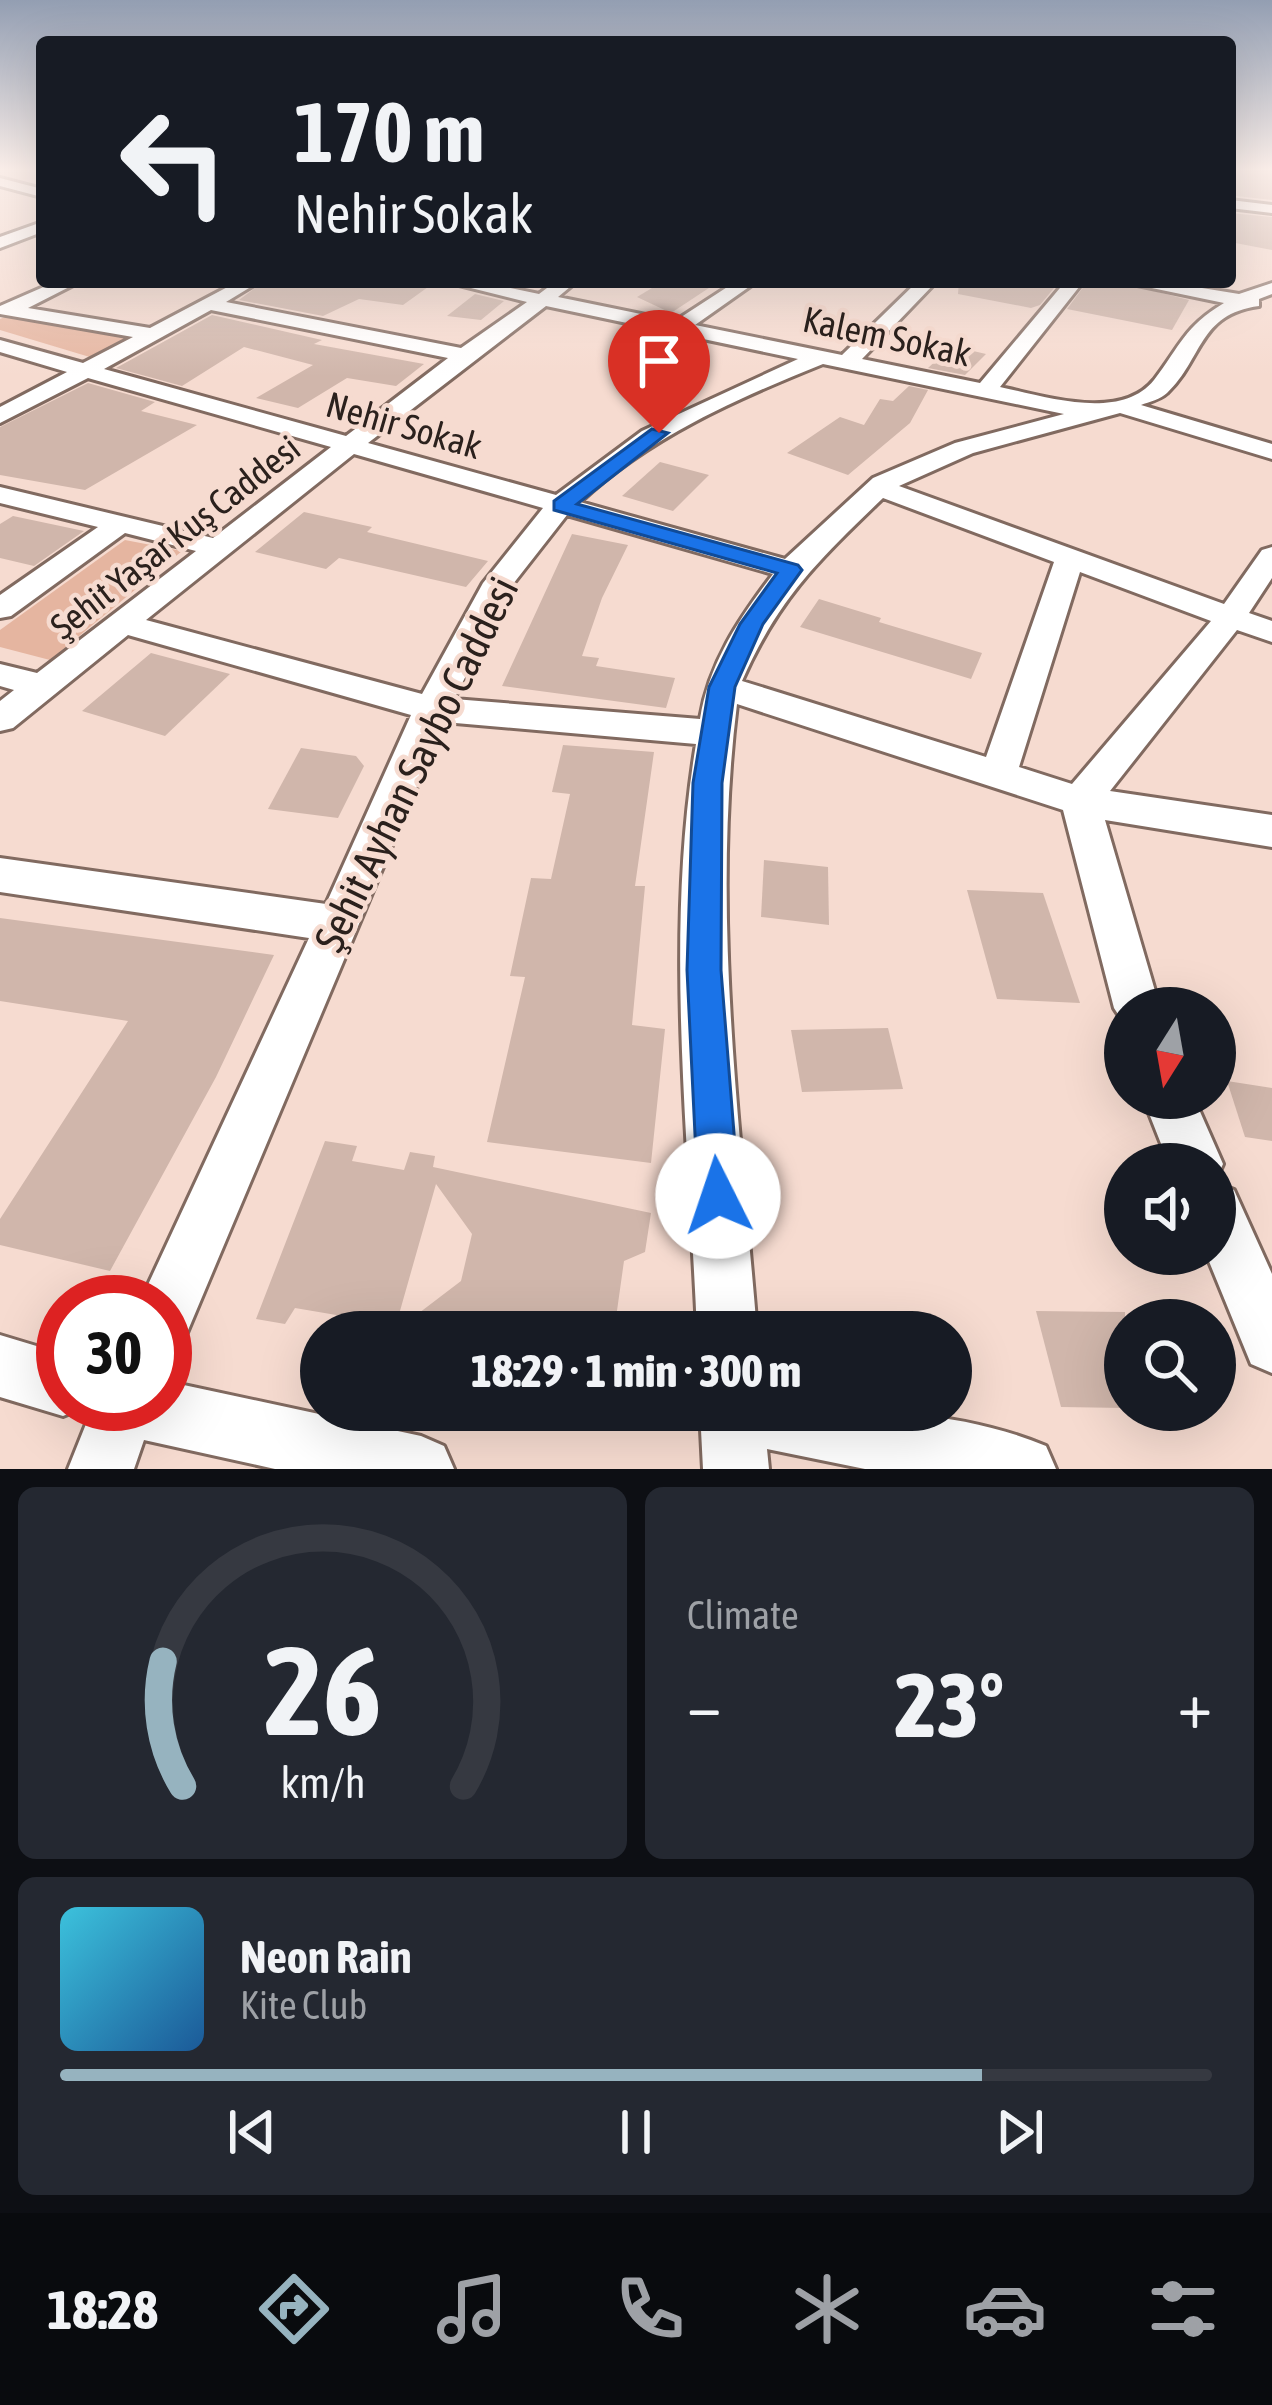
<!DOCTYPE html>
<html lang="en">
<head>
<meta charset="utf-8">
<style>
  :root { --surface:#171b24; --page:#242831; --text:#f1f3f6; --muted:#9ea1a6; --line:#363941; --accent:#96b3bf }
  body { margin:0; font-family:"Asap Condensed",sans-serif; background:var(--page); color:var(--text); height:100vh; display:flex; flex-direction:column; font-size:45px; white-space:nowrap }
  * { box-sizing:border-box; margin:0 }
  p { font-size:39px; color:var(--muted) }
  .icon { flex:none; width:66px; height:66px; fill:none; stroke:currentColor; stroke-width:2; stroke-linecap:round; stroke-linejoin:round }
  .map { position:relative; height:1469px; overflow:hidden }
  .drawer { display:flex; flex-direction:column; gap:18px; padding:18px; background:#0d0f14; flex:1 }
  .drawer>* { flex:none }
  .hud { position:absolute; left:36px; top:36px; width:1200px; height:252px; border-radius:12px; box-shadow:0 12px 48px #0002; background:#171b24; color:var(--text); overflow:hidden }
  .needle { width:78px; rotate:191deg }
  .buttons { position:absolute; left:1104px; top:987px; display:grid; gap:24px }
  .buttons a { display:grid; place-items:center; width:132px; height:132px; border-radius:50%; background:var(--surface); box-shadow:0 12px 48px #0002; font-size:60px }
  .speed { position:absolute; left:36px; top:1275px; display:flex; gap:24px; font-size:60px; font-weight:700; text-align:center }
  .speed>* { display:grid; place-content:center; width:156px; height:156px; border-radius:50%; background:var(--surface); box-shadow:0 12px 48px #0002; line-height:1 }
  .speed .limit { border:18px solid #d22; background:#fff; color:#111 }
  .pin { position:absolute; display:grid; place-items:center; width:102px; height:102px; color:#fff; margin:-123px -51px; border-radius:50% 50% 50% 0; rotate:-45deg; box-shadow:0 0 12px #0007 }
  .pin .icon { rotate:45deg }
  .me { position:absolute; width:132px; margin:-66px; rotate:356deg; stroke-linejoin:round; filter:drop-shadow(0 0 9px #0008) }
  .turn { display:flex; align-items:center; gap:42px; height:252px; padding:0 60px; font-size:54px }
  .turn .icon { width:156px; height:156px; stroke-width:2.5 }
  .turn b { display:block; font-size:84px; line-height:102px }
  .big { font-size:90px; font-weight:800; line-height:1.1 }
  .drawer .widget { flex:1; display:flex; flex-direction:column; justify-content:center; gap:18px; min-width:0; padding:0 42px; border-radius:18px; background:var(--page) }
  .drawer .dial { align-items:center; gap:0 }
  .dial svg { height:312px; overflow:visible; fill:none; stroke:var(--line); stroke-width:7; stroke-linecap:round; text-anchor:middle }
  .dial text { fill:var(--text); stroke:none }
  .song { display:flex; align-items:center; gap:36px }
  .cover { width:144px; height:144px; border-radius:18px; background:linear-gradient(135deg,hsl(190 70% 55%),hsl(210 70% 35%)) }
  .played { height:12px; border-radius:6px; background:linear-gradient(90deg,var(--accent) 80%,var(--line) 80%) }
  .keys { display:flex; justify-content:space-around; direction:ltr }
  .heat { display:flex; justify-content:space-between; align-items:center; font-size:66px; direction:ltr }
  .drawer .tiles { flex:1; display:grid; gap:18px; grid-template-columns:1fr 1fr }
  .widget:last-child { grid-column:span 2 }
  .trip { position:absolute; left:300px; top:1311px; width:672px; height:120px; border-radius:60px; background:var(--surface); box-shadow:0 12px 48px #0002; font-weight:800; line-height:120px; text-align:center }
  .dock { display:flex; height:192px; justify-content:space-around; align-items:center; background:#090b0e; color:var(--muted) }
  .dock .icon { width:84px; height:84px }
  .dock .on { color:var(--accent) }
  .dock b { font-size:54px; color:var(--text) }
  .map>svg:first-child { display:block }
  .green { fill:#e5b5a0 }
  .building { fill:#d0b6ab }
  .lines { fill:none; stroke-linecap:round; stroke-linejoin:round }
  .minor-casing { stroke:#816a60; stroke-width:6 }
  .minor { fill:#fff; fill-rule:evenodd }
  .route { fill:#1a73e8; stroke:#114b97; stroke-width:3 }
  .labels { text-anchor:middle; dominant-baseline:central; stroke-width:9; stroke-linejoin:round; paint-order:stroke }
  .far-street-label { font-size:36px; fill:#2b211d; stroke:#f6dbd0 }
  .street-label { font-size:42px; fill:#2b211d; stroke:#f6dbd0 }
</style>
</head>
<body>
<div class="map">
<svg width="1272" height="1469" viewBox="0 0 1272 1469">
  <rect width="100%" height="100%" fill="#f6dbd0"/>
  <g class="green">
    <path d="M14,313L137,333L93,358L0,330V319Z"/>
    <path d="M125,540L182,551L50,660L0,647V630Z"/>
  </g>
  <g class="building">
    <path d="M1236,170H1272V200L1236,196Z"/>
    <path d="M1230,213L1272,217V250L1230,242Z"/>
    <path d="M263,282H435L403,305L359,299L323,316L239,300Z"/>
    <path d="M662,282H718L671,313L637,297Z"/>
    <path d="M959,282H1059L1040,305L1031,308L958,294Z"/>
    <path d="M1087,282H1119L1189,300L1172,330L1067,309Z"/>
    <path d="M475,294L504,301L481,320L447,316Z"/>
    <path d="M212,315L322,340L314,344L424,364L396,386L347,378L298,408L256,398L313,365L244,347L182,386L116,368Z"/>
    <path d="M952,346L986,354L965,375L928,368Z"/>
    <path d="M88,383L155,402L141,411L197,425L85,490L0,475V427Z"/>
    <path d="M909,386L928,390L910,423L848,475L787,453L840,417L864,425L880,399L893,401Z"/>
    <path d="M660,462L709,475L673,511L622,496Z"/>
    <path d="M304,512L372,527L367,532L488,561L466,587L339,558L326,569L255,552Z"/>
    <path d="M13,516L84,531L34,566L0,558V524Z"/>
    <path d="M572,534L628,545L602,598L582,656L599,658L596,666L675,678L666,708L502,686Z"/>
    <path d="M819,599L881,618L879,622L982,653L971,679L800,627Z"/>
    <path d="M151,653L230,674L165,736L82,711Z"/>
    <path d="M563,745L654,752L635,886H645L632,1025L665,1029L651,1163L487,1142L525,977L510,976L531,878L551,879L570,794L552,792Z"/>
    <path d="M301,748L356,756L364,766L338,818L268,809Z"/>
    <path d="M764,860L828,867L829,925L761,917Z"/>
    <path d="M967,890L1043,893L1080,1003L997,999Z"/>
    <path d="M0,918L274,955L216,1077L110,1271L0,1245V1219L128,1021L0,1001Z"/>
    <path d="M888,1028L903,1089L802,1092L791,1030Z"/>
    <path d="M1227,1081L1272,1088V1141L1245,1137Z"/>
    <path d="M325,1141L357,1146L352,1161L404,1170L410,1152L435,1156L433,1167L651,1213L645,1252L624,1261L614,1332H394L461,1281L472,1234L436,1184L394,1332H349L354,1318L295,1308L285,1324L256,1319Z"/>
    <path d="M1036,1311L1125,1312V1408L1061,1407Z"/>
  </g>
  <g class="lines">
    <g class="minor-casing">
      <g id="minor">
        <path d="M0,178L42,189V197L0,186Z"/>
        <path d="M1230,200L1272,205V213L1230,208Z"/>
        <path d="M42,222V232L0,248V237Z"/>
        <path d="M55,282H79L28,308L150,328L237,282H259L226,302L461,348L527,302L447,282H482L539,294L555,282H576L558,297L675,321L735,282H756L695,325L842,355L917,282H936L862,359L980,383L1065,282H1083L1000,387C1044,396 1120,422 1154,380C1181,345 1184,327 1224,303L1123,282H1165L1239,294L1272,283V294L1259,299V306C1198,314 1203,359 1167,393C1161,399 1149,402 1141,405L1272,444V459L1120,413L973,453L899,486L1224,604L1262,550L1272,547V578L1249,613L1272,621V642L1237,630L1110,791L1272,815V847L1105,820L1160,1008H1125V1025L1114,1008L1063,810L737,704C711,913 740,1123 757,1332H697C689,1139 664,936 696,744L444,722L186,1335L165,1344V1302H140L309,938L0,892V858L326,904L411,715L128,635L13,728L0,731V701L14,690L0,686V664L37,673L196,551L125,533L11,616L0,618V595L98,527L0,503V487L213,538L331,447L88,378L0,423V407L67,372L0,352V340L83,363L133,337L0,314V306ZM546,306L798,359L642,431L556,495L368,443ZM211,310L448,358L346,436L104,369ZM823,364L1064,414L955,443L873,478L785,559L580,502C649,437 736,399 823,364ZM354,454L543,508L483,583L422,694L146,620ZM883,498L1054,562L986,757L742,681C779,597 818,561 883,498ZM567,515L773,574C739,619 709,663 700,719L454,699L513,584ZM1080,572L1211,621L1072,784L1019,767Z"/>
        <path d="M1143,1098H1194L1223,1164L1215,1182L1234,1190L1272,1274V1373L1251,1364L1206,1254H1215V1164H1169Z"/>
        <path d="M0,1335L63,1354V1404L85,1407L63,1416L0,1397Z"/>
        <path d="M165,1381L421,1436L444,1446L454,1469H275L144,1440L134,1469H68L94,1404H165Z"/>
        <path d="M700,1410C815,1410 938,1401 1046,1446L1056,1469H865L767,1449L769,1469H703Z"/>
      </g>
    </g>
    <use href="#minor" class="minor"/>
  </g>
  <linearGradient id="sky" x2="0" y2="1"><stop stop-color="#939eb2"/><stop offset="0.45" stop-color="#fbefea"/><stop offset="1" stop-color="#fbefea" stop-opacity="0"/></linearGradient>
  <rect width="1272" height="376" fill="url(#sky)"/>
  <path class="route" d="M652,429L668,433L577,504L798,565L802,570L763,624L735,687L722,783L721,970L739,1196L733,1211L718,1217L704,1211L698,1196L687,970L693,783L709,687L740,624L777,573L554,510V501Z"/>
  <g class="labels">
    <g class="far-street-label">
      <text transform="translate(887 336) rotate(12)">Kalem Sokak</text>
      <text transform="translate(404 425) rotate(16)">Nehir Sokak</text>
      <text transform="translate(175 537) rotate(-38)">Şehit Yaşar Kuş Caddesi</text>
    </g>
    <g class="street-label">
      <text transform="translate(416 764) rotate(-64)">Şehit Ayhan Saybo Caddesi</text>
    </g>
  </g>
</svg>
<div class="buttons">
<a><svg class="needle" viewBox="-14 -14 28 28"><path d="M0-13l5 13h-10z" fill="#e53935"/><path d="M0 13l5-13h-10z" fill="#9ea1a6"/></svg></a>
<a><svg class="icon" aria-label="sound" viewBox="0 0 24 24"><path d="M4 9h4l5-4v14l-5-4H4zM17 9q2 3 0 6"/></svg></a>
<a><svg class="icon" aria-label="search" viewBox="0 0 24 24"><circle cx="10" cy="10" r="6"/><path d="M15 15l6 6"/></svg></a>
</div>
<div class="speed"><div class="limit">30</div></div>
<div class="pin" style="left:659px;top:433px;background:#d93025"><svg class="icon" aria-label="arrive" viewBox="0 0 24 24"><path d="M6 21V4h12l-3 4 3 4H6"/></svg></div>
<svg class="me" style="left:718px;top:1196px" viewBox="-20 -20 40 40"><circle r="19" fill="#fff"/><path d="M0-13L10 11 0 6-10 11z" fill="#1a73e8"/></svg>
<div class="trip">18:29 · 1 min · 300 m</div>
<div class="hud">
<div class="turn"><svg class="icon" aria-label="left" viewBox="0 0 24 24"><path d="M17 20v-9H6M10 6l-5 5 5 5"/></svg><div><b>170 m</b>Nehir Sokak</div></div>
</div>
</div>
<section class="drawer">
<div class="tiles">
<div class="widget dial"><svg viewBox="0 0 100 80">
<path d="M14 69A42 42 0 1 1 86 69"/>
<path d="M14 69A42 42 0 0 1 9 37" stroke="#96b3bf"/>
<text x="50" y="56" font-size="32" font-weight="700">26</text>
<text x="50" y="72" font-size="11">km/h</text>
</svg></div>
<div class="widget"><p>Climate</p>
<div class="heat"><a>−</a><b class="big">23°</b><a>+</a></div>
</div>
<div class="widget">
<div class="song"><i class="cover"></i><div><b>Neon Rain</b><p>Kite Club</p></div></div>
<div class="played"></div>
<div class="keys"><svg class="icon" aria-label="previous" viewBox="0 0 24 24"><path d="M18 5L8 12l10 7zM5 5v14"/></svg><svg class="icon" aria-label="pause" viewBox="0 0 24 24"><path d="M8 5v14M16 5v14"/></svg><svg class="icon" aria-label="next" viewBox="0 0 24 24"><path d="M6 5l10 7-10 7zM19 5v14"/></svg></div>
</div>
</div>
</section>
<nav class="dock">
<b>18:28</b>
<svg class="icon on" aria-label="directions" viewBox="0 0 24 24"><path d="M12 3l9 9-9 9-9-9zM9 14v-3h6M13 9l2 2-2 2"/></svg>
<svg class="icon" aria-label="music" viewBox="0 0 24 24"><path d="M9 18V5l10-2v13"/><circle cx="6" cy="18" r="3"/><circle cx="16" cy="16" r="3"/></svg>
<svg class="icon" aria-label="phone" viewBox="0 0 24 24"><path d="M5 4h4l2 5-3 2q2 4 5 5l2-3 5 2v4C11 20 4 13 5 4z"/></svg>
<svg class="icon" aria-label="climate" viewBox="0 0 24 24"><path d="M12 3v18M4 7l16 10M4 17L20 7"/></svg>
<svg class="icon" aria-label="car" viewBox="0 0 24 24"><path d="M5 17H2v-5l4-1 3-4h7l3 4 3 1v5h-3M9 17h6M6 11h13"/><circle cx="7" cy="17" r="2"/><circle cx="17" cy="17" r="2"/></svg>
<svg class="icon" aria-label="filters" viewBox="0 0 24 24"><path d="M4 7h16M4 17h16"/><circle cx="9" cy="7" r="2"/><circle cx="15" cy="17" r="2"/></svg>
</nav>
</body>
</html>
